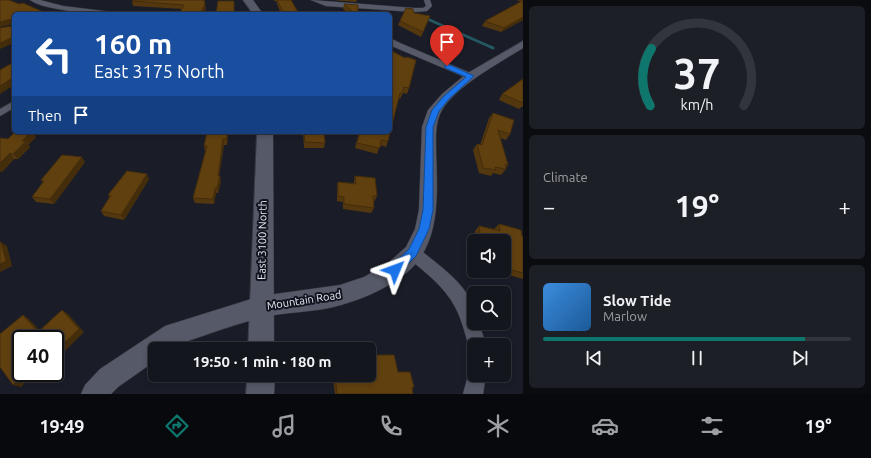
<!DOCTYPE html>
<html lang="en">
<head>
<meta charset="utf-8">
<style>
  :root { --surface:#14161e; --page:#1d1f27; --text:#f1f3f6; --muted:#9d9fa4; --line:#33353c; --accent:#0f766e }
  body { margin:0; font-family:Ubuntu,sans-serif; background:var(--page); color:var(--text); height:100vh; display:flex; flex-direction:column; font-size:15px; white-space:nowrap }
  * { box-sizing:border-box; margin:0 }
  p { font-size:13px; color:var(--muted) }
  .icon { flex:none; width:22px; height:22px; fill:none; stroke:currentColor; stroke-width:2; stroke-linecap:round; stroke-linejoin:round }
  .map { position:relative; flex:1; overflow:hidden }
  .details { display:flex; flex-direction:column; gap:6px; padding:6px; background:#0b0c10; width:348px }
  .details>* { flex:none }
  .banner { position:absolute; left:12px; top:12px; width:380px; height:122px; border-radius:6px; box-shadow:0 2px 6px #0003,0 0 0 1px var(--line); background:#1a4fa0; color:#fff; overflow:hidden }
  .controls { position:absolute; left:467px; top:234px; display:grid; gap:8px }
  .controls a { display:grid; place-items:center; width:44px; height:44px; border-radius:6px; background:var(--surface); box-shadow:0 2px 6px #0003,0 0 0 1px var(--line); font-size:20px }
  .speed { position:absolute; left:12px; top:330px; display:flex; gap:8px; font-size:20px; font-weight:700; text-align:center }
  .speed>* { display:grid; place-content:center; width:52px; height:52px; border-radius:50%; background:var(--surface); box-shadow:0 2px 6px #0003,0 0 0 1px var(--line); line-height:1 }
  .speed .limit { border:2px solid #111; border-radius:6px; background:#fff; color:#111 }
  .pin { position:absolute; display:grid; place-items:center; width:34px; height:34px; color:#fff; margin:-41px -17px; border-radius:50% 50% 50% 0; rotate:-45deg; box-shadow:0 0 4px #0007 }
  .pin .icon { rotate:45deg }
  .me { position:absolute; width:44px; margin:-22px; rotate:46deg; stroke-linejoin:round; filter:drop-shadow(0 0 3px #0008) }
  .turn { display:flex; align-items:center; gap:14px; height:84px; padding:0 16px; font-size:18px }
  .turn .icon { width:52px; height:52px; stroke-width:2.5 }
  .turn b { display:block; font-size:28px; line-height:34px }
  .then { display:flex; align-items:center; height:38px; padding:0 16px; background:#0003; gap:8px; font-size:15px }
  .big { font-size:30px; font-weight:700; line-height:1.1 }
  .details .card { flex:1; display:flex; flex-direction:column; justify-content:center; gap:6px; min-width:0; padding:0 14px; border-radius:6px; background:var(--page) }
  .details .dial { align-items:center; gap:0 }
  .dial svg { height:104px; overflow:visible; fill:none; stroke:var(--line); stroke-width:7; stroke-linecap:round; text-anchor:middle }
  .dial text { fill:var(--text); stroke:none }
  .song { display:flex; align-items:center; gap:12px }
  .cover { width:48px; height:48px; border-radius:6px; background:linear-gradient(135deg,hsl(210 70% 55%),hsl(210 70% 35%)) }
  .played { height:4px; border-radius:2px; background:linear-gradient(90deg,var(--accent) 85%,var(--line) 85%) }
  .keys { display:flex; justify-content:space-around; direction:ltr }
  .heat { display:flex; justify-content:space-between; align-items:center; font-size:22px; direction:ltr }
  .trip { position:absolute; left:148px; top:342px; width:228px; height:40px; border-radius:6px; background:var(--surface); box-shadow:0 2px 6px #0003,0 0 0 1px var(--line); font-weight:700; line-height:40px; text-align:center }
  .dock { display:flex; height:64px; justify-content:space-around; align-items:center; background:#08090c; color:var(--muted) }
  .dock .icon { width:28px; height:28px }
  .dock .selected { color:var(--accent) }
  .dock b { font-size:18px; color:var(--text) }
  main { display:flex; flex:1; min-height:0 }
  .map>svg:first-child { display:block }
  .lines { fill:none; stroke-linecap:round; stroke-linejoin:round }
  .stream-far1 { stroke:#245962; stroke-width:2.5 }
  .stream { stroke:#245962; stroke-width:3 }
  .minor-casing { stroke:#383943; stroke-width:1 }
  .tertiary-casing { stroke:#383943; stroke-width:1 }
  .secondary-casing { stroke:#383943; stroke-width:1 }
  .minor { fill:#565967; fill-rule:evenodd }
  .tertiary { fill:#565967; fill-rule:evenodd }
  .secondary { fill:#565967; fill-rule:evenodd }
  .wall { fill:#53370e }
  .shaded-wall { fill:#442d0b }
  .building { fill:#614010; stroke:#442d0b }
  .route { fill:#1a73e8; stroke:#114b97 }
  .labels { text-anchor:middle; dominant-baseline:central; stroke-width:4; stroke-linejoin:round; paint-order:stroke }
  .street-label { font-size:11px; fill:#eaecf5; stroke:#11141f }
</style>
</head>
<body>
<main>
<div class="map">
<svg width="523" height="394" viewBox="0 0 523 394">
  <rect width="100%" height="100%" fill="#1a1d28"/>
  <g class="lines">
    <path class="stream-far1" d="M423,17L493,48"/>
    <path class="stream" d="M491,47L493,48"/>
    <g class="minor-casing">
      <g id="minor">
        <path d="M30,0H40L63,6L112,12L115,14C96,14 45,11 30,0Z"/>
        <path d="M311,0L414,8H423L426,6L424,0H430L432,6L427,11L414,12L326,6Z"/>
        <path d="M390,38L400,43L473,74L474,76L470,79L467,78L394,47L390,44Z"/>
        <path d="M14,101V108L0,116V109Z"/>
        <path d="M413,246L418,248C438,265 468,284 474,310C475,314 474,319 474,323H479L486,345H474V353L471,351C465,337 463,321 455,307C445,287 425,272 408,258L406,253L408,248Z"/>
        <path d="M474,367V375H486L483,394H463L470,368Z"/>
      </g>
    </g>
    <g class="tertiary-casing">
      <path id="tertiary" d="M523,41V48C499,63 456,86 442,110C435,122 436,136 436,149C437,193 443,248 401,277C383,290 362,299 341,305C315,313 286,311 260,318C233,325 206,335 179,344L171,349H155V361L118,387L111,394H81L85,385L100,369L165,326L261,296L340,285L364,277L388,263L406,247L415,229L419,210L422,127L428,110L442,94L466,74Z"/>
    </g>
    <g class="secondary-casing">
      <g id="secondary">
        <path d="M243,0H253L263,14H253Z"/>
        <path d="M257,132H273L274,349H248Z"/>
        <path d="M247,375H275L274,394H246Z"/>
      </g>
    </g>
    <use href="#minor" class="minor"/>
    <use href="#tertiary" class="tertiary"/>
    <use href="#secondary" class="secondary"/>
  </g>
  <g class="wall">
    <path d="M204,0L206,9L203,14H179L182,9L133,6L132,1Z"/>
    <path d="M273,0H291L299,14H281L277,4V2Z"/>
    <path d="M333,0H357L356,2Z"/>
    <path d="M517,0H523V20L501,32L482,26L485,21L521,2Z"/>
    <path d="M344,4L358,14H349L343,9Z"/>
    <path d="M414,13L430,16L421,37L398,25L400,21Z"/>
    <path d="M390,50L409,88L407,94L403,93L400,99L398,98L388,141L386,147L380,145L377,154L355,148L359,132H390Z"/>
    <path d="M523,79V106L519,109L499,100L502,94Z"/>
    <path d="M493,113L510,134L506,140L500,138L508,165L506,168V169L501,175L493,173L491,176L479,173L473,150L477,144L480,145L489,118Z"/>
    <path d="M228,132L227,145H224L219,176L221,182L218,193H216L214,204L195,203L193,198L206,151H205L204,146Z"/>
    <path d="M303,132H324L325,143L324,148H304Z"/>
    <path d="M36,137L28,145L30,147L18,159H14L2,172L0,171V138L8,139Z"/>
    <path d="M85,162L54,204L36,202L32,197L43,183L41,180Z"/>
    <path d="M355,176L377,196L374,202H373L374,208L371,213L343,209V202L337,201V187L338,182L354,183V181Z"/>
    <path d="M149,179L124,220L104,216L101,211L110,197L108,195Z"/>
    <path d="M499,224L523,237V279L494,271H504V241H476L475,231L479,226L494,229Z"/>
    <path d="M398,372L414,387L412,388L413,394H335L332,375H369Z"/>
  </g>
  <g class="shaded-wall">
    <path d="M205,4L206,9L203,14H200Z"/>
    <path d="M523,17V20L501,32L504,28Z"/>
    <path d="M12,19L14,24L0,27V22Z"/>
    <path d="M14,37V43L0,49V43Z"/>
    <path d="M14,77V85L0,94V86Z"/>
    <path d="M31,132H33L36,137L28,145L30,147L18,159L13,154L22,141Z"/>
    <path d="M227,132H228L227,145Z"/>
    <path d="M223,139L224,145L218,182V176Z"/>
    <path d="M10,153L14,159L2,172L0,170V163Z"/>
    <path d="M82,157L85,162L54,204L50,199Z"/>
    <path d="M147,174L149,179L124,220L121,215Z"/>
    <path d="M220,176L221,182L218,193L217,188Z"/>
    <path d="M215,188L216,193L214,204L213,199Z"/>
    <path d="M1,242L7,246L12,266L0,272Z"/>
    <path d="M62,310L68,314L84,332L59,357L55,355V352Z"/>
    <path d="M23,315L29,319L44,335L38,332Z"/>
    <path d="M26,373H35L21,387L13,385Z"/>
  </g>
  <g class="building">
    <path d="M0,0H9L19,4L23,3L48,14H14V37L0,43V28L12,26V19L0,22Z"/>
    <path d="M133,0H204L205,4L200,14H179L184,5L132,1Z"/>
    <path d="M277,0H291L299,14H284Z"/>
    <path d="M218,1H234V14H216Z"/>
    <path d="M522,1H523V17L504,28L485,21Z"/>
    <path d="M344,4L358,5V14H355Z"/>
    <path d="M406,8L413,9L414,13L430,16L423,32L400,21Z"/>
    <path d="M331,11L337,14H333Z"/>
    <path d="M67,12L72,14H64Z"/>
    <path d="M390,50L405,58L407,57L416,60L409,88L404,87L402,93H400L388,141L381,140L380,148L357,143L360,132H390V70L392,65L390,64Z"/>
    <path d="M14,56V60L11,58Z"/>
    <path d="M14,62V77L0,86V70Z"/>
    <path d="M523,79V103L502,94Z"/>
    <path d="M493,113L514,120L510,134L498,130L508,165L505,164L506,169L495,167L496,170L483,168L477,144L482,145Z"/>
    <path d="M15,132H31L22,141H26L13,154L10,153L0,163V138L8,139Z"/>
    <path d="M207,132H227V139H223L218,176H220L217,188H215L213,199L193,198L207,146H204Z"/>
    <path d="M304,132H324L325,143L305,142Z"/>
    <path d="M62,155L82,157L50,199L32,197L44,181L41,180Z"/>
    <path d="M127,171L147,174L121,215L101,211L111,195H108Z"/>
    <path d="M355,176L375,178L377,196H373L374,208L344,204V197L338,196V182L356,184Z"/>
    <path d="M499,224L521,230L522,236L523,237V273L504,268V241H481L479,226L500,231Z"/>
    <path d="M0,242H1L6,261L0,264Z"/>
    <path d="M62,310L79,329L55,352V339H21V373H26L13,385L0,367V334L23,315L38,332Z"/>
    <path d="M369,355H394L398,372H410L414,387H412L413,394H337L335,375H369Z"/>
  </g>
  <path class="route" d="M445,65H450L474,76L449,99L439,111L433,127V210L429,229L416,256L399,273L395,275L391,273L389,270L391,266L409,249L419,229L423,210L426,127L432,110L444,96L466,77L445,68Z"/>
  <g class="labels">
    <g class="street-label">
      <text transform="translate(262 240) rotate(-89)">East 3100 North</text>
      <text transform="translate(304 300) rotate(-9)">Mountain Road</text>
    </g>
  </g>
</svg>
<div class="controls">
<a><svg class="icon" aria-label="sound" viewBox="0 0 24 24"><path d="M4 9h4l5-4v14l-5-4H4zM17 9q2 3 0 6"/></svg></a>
<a><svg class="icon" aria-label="search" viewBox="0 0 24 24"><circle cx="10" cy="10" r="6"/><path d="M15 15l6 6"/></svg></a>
<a>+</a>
</div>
<div class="speed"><div class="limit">40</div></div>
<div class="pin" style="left:447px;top:66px;background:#d93025"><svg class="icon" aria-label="arrive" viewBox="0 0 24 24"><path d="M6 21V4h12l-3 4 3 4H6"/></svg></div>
<svg class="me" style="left:395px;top:270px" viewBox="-20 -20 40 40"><path d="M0-17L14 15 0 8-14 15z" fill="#1a73e8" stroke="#fff" stroke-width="4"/></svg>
<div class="trip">19:50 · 1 min · 180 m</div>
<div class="banner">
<div class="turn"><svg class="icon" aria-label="left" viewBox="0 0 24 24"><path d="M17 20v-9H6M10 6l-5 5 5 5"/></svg><div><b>160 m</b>East 3175 North</div></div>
<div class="then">Then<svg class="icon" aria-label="arrive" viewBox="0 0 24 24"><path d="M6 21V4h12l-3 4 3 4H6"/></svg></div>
</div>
</div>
<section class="details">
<div class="card dial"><svg viewBox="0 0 100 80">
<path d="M14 69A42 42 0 1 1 86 69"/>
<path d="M14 69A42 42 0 0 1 15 25" stroke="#0f766e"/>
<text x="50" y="56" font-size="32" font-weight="700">37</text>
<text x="50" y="72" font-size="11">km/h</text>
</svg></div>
<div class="card"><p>Climate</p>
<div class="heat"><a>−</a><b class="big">19°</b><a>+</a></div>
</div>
<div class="card">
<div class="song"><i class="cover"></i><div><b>Slow Tide</b><p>Marlow</p></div></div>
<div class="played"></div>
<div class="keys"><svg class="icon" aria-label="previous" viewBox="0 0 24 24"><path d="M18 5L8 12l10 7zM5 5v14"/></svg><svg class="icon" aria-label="pause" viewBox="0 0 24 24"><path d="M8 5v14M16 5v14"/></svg><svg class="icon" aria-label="next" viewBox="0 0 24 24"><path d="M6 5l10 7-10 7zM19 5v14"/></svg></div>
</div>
</section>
</main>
<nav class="dock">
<b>19:49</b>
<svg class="icon selected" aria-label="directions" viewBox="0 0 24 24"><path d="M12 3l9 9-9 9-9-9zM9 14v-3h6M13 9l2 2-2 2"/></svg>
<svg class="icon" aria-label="music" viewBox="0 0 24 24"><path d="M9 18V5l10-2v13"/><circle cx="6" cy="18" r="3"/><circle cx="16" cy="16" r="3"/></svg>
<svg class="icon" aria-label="phone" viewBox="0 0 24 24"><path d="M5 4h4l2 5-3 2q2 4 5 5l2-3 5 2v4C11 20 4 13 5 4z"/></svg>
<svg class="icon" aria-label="climate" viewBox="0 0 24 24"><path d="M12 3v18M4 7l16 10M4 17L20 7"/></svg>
<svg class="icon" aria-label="car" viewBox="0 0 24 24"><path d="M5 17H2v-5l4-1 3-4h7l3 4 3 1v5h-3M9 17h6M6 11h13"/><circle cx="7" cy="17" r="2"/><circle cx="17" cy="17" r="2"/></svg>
<svg class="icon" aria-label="filters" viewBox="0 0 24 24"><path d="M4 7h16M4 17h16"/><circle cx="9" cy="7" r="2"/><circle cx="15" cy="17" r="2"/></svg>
<b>19°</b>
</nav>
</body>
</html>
